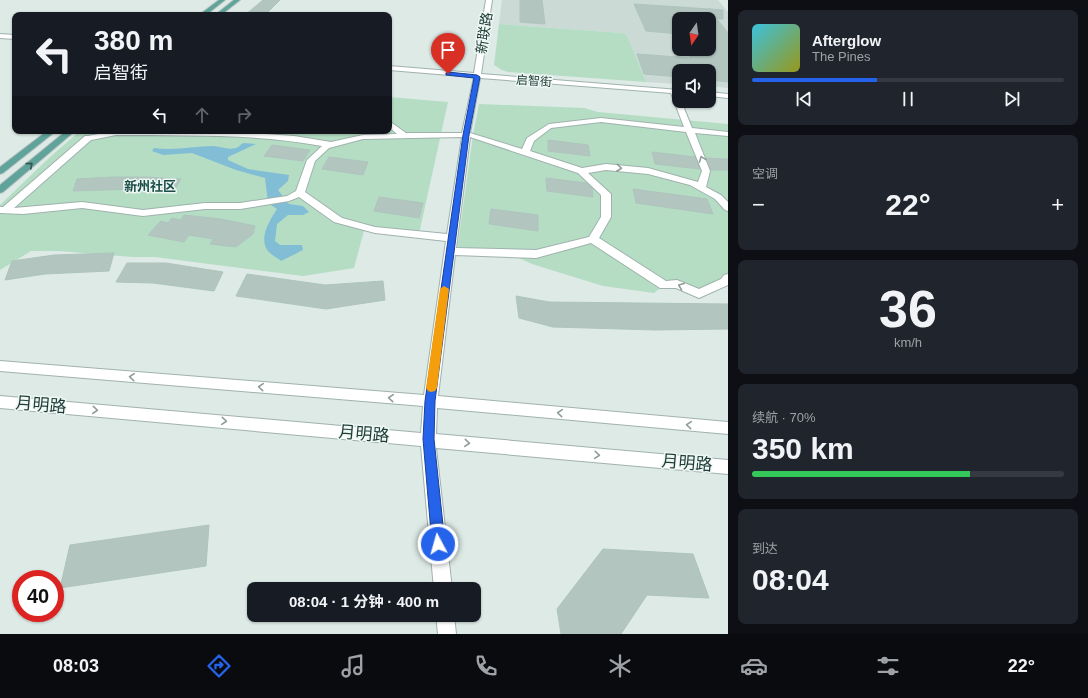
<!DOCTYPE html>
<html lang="zh">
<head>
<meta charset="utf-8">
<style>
  :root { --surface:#171b24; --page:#20242c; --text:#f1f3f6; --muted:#9ea1a6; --line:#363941; --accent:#2563eb }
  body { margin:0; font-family:Helvetica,"Noto Sans SC",sans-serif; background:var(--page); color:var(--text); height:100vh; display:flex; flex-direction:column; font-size:15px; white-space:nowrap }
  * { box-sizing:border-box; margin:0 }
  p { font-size:13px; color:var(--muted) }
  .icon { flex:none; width:22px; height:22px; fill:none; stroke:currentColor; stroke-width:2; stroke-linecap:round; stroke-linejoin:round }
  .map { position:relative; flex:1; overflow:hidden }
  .panel { display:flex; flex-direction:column; gap:10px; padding:10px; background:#0d0f14; width:360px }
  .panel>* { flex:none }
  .hud { position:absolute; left:12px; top:12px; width:380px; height:122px; border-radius:8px; box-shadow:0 1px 3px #0004; background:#171b24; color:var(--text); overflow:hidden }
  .needle { width:26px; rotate:193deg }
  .buttons { position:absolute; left:672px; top:12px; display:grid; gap:8px }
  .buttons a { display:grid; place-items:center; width:44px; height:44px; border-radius:8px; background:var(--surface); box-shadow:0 1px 3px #0004; font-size:20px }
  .speed { position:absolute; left:12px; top:570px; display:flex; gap:8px; font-size:20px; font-weight:700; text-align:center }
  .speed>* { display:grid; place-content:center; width:52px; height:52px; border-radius:50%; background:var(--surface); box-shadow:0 1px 3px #0004; line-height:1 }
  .speed .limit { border:6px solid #d22; background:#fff; color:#111 }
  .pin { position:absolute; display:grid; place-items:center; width:34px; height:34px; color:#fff; margin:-41px -17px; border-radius:50% 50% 50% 0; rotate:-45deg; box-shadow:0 0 4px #0007 }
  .pin .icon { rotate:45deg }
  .me { position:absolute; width:44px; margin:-22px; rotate:354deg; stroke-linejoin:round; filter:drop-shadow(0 0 3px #0008) }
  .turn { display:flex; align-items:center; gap:14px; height:84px; padding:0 16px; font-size:18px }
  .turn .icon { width:52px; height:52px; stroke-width:2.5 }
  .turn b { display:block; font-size:28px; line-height:34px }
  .lanes { display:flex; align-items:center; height:38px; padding:0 16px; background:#0003; justify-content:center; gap:20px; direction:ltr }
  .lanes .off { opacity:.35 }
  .big { font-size:30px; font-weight:700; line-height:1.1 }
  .panel .card { flex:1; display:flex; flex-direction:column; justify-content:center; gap:6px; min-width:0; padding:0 14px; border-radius:8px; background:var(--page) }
  .panel .dial { align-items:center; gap:0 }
  .dial b { font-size:52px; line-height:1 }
  .song { display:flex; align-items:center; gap:12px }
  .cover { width:48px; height:48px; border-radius:6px; background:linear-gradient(135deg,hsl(190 70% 55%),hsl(60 70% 35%)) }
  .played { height:4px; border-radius:2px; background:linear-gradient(90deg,var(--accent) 40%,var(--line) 40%) }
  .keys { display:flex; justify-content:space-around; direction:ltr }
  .heat { display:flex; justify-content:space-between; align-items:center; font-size:22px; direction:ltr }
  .charge { height:6px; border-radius:3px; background:linear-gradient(90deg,#34c759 70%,var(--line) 0) }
  .trip { position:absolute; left:247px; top:582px; width:234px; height:40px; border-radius:8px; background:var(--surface); box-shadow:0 1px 3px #0004; font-weight:700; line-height:40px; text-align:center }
  .tabs { display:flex; height:64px; justify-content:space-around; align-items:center; background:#090b0e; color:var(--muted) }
  .tabs .icon { width:28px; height:28px }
  .tabs .active { color:var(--accent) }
  .tabs b { font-size:18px; color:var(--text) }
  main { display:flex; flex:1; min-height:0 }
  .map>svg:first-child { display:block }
  .built { fill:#cbdad5; fill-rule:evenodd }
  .green { fill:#b4ddc4 }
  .water { fill:#81bdd4 }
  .building { fill:#b2c5bf; stroke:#afc4be }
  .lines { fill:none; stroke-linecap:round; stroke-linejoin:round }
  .minor-casing { stroke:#a0b2ae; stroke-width:2 }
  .major-casing { stroke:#bcc4c3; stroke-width:2 }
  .minor { fill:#fff; fill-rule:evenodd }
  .major { fill:#5fa39a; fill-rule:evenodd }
  .oneway { stroke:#8e9d9a }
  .oneway2 { stroke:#325a54 }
  .route { fill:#2563eb; stroke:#184099 }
  .slow { fill:#f59e0b }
  .labels { text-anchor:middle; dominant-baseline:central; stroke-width:3; stroke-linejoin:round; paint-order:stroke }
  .far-street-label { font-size:12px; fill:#1e3b36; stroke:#eef7f3 }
  .far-neighbourhood-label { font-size:13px; font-weight:bold; fill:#194d47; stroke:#eef7f3 }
  .street-label { font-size:14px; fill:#1e3b36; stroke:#eef7f3 }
  .near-street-label { font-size:17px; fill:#1e3b36; stroke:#eef7f3 }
</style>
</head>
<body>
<main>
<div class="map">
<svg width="728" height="634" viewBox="0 0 728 634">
  <rect width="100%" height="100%" fill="#ddeae6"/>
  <path class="built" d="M502,0H718L728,12V88L709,86V71H679V84L646,82L627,35L622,33L499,24ZM679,19H709V49H679Z"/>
  <g class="green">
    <path d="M499,24L622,33L627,35L646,82L508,72L502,70L494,65Z"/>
    <path d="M389,97L448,102L419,234L365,227L354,268L303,276L155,257H132L60,251H31L0,270V205L50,157L80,131H389Z"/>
    <path d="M479,104L584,108L598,112L728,124V278L699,294C679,285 672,278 654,293L603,286L532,264L508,253L457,251L473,135Z"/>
  </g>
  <path class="water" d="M244,143L256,144L228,157V160L248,169L289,175L288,181L278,190L289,204L303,206L309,212L303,215H288L277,224L275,241L280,245H302L303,250L281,261C278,258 271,255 268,251C258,238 270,220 277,209L268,203L265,178L236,170L192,153L163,155L152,151L154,148C175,151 193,146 214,146C222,147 228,150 236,148C239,147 241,144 244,143Z"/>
  <g class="building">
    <path d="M263,0H280L265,15H245Z"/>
    <path d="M520,0H542L545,24L520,22Z"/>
    <path d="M634,4L709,9V8L710,9L723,10V19H717L728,33V82L709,80V71H679V77L644,74L637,54L691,58L686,49H709V19H679V34L646,31Z"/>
    <path d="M548,140L588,145L590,156L548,151Z"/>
    <path d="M272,145L310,150L303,161L264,156Z"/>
    <path d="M652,152L695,157L700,169L655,164Z"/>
    <path d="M329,157L368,162L363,175L322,169Z"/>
    <path d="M706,158L728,159V170H711Z"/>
    <path d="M113,177H145L181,179L173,192L136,189L73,191L77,179Z"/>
    <path d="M546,178L586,183L592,188L593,197L547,191Z"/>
    <path d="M633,189L707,199L713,214L636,203Z"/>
    <path d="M379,197L423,203L419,218L374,211Z"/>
    <path d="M491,209L538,215V231L489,224Z"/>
    <path d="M184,215L221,219L255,226L253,234L236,247L210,244L213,239L189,235L184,242L148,235L161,221L168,223L172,218L181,220Z"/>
    <path d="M114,253L109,271L45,274L5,280L12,261L54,255Z"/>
    <path d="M127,263H166L223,272L214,291L153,283L116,282Z"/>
    <path d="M247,274L325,285L383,281L385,300L326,309L236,296Z"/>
    <path d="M516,296L549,302L728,304V329L656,330L553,327L519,318Z"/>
    <path d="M209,525L206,566L60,588L70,545Z"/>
    <path d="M603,549L693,554L709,598L647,595L621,634H561L557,609Z"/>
  </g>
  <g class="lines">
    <g class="minor-casing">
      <g id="minor">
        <path d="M486,0H492L481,74L679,90V101H681L692,128L728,132V136L695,133L710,171L706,187L721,195L728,202V211L725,210L715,199L690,185L648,174L606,170L588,173L611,194V217L599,238L666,281L677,280L699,289L721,279L724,275L728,274V285L699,298L676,288H660L591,243L536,258L455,255L438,396L728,422V434L437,408L436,434L728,460V474L436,448L452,589H434L421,446L0,408V396L421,433L423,406L0,371V361L424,395L446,241L375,233L334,222L299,197L289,201L240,209H205L143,216L82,208L23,214L0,213V207H3L85,136H88L114,131L234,132L294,136L331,142L363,135L397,134L389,127V121L406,133H462L474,77L389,70V66L474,73ZM480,78L671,93L684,127L601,118L549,124L527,138L522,149L470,133ZM601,122L686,132L702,171L698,182L648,168L606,164L582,168L530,151L534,141L551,128ZM116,135C184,136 254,133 322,146L307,160L296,191L287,196L240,203H205L143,210L82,202L14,208L91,140ZM462,137L447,234L375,227L342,218L305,192L315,161L329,148L363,139ZM470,137L578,173L601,195V217L589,237L536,250L456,248Z"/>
        <path d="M0,34L15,35V39L0,38Z"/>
        <path d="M709,92L728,94V98L709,96Z"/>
        <path d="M436,615H454L456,634H438Z"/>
      </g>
    </g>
    <g class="major-casing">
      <g id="major">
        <path d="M219,0H225L206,15H199Z"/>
        <path d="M234,0H240L221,15H215Z"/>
        <path d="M47,131H56L3,173L0,174V167Z"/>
        <path d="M66,131H75L3,192L0,193V185Z"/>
      </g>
    </g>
    <use href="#minor" class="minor"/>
    <use href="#major" class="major"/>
  </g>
  <defs><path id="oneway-chevron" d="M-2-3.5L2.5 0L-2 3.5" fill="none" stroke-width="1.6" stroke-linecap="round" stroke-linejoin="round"/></defs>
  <g class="oneway">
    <use href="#oneway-chevron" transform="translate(702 159) rotate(-111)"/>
    <use href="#oneway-chevron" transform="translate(619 168) rotate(6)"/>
    <use href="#oneway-chevron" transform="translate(681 286) rotate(-159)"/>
    <use href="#oneway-chevron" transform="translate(132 377) rotate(-175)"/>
    <use href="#oneway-chevron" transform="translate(261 387) rotate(-175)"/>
    <use href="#oneway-chevron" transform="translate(391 398) rotate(-175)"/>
    <use href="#oneway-chevron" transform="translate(95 410) rotate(5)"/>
    <use href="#oneway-chevron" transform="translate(560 413) rotate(-175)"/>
    <use href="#oneway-chevron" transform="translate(224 421) rotate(5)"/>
    <use href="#oneway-chevron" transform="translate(689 425) rotate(-175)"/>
    <use href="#oneway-chevron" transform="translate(467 443) rotate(5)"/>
    <use href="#oneway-chevron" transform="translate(597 455) rotate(5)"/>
  </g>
  <use class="oneway2" href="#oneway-chevron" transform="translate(30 165) rotate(-40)"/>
  <path class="route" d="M448,72L477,75L480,77L469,135L435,401L434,439L445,544L443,549L438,550L434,549L432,544L423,439L425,401L463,135L474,78L446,75V73Z"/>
  <path class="slow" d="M444,286L449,289L437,388L435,391L431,392L428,391L426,388L440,289Z"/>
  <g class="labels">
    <g class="far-street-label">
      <text transform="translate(534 81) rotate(4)">启智街</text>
    </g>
    <g class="far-neighbourhood-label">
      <text x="150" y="186">新州社区</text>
    </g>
    <g class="street-label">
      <text transform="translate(484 33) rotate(-81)">新联路</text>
    </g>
    <g class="near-street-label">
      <text transform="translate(41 405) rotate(5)">月明路</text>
      <text transform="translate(364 434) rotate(5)">月明路</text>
      <text transform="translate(687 463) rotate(5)">月明路</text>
    </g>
  </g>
</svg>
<div class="buttons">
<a><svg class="needle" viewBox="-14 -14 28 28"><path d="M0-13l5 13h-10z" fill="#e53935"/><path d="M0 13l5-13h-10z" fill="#9ea1a6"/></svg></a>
<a><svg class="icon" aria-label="sound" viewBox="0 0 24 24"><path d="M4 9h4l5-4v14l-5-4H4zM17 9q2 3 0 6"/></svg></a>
</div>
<div class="speed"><div class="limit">40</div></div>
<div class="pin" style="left:448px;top:74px;background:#d93025"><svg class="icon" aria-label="arrive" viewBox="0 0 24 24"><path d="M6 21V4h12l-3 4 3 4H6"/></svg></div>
<svg class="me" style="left:438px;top:544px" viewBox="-20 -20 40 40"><circle r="17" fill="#2563eb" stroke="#fff" stroke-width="3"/><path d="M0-11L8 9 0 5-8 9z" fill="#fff"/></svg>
<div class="trip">08:04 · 1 分钟 · 400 m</div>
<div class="hud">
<div class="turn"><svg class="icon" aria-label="left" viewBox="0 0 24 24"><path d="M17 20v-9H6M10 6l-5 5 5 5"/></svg><div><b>380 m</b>启智街</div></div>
<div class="lanes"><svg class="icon" aria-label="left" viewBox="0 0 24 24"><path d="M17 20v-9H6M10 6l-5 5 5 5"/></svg><svg class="icon off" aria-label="ahead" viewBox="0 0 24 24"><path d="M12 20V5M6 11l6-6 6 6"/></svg><svg class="icon off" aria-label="right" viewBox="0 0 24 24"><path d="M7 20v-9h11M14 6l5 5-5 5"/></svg></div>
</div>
</div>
<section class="panel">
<div class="card">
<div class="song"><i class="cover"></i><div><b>Afterglow</b><p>The Pines</p></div></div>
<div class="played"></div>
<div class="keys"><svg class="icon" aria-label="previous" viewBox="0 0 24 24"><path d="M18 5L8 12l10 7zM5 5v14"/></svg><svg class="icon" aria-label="pause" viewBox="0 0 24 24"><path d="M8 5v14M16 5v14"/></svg><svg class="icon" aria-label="next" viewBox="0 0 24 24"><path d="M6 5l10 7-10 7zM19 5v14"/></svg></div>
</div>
<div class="card"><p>空调</p>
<div class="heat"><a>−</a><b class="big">22°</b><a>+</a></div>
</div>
<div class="card dial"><b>36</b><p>km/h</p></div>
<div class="card"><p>续航 · 70%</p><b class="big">350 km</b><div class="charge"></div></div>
<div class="card"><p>到达</p><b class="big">08:04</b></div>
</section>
</main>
<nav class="tabs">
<b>08:03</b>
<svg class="icon active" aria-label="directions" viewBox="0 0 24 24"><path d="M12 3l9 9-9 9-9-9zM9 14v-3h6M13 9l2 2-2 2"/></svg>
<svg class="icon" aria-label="music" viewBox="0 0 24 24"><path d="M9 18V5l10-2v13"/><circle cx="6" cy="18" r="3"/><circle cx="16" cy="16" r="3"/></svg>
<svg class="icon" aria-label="phone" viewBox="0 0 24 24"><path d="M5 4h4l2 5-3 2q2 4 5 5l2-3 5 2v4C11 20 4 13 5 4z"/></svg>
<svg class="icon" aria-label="climate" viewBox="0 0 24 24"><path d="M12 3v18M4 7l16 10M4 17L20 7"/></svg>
<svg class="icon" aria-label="car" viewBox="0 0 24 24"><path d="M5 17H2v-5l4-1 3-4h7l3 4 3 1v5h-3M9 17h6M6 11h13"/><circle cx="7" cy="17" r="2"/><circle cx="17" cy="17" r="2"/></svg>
<svg class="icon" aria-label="filters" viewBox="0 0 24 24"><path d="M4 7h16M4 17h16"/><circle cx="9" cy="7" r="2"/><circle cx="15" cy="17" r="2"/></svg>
<b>22°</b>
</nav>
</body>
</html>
